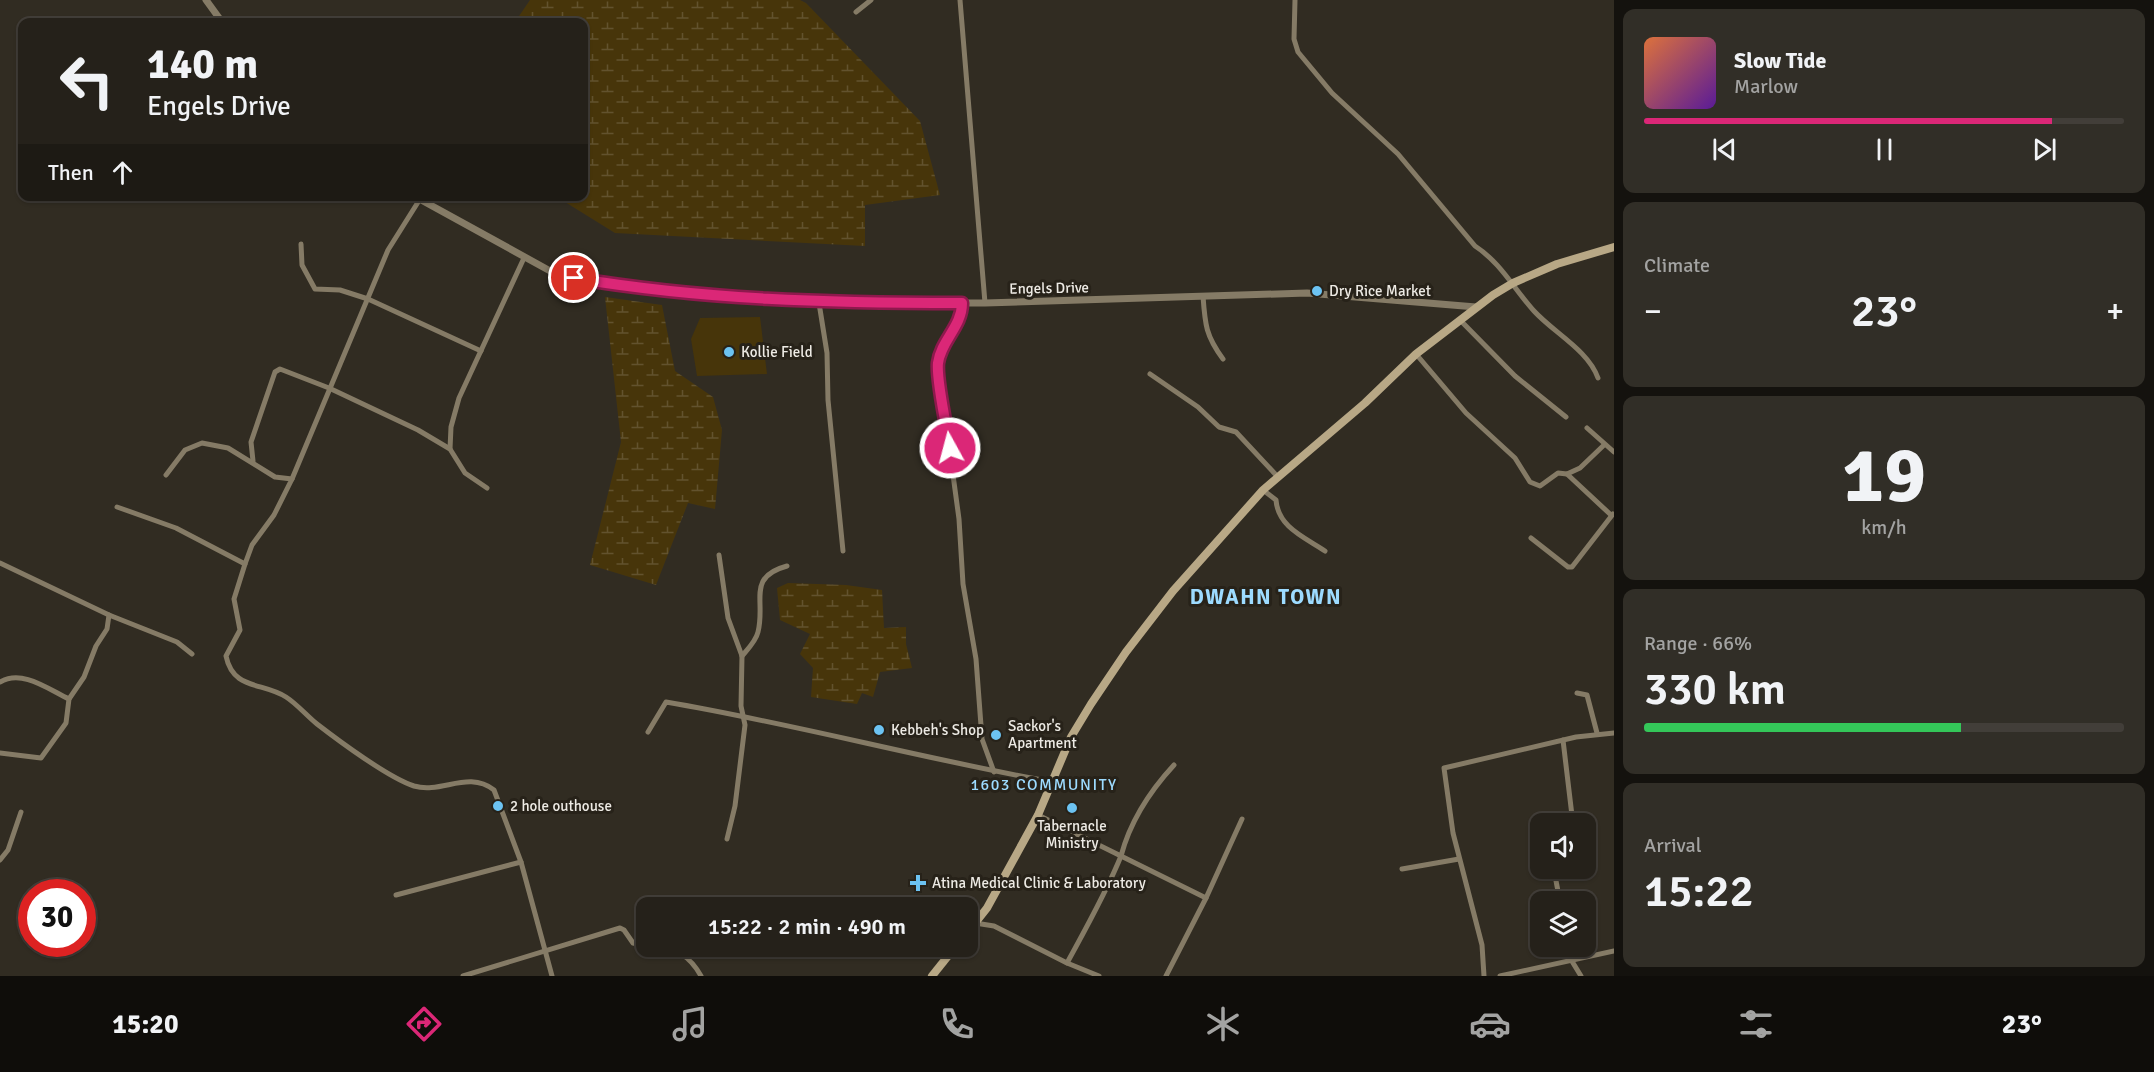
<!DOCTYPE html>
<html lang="en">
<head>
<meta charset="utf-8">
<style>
  :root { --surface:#25211a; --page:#312e27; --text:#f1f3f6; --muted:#a3a3a2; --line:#423e39; --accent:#db2777 }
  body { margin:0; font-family:Signika,sans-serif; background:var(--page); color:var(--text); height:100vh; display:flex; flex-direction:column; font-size:22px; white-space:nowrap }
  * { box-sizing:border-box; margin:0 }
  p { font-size:20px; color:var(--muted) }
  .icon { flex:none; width:33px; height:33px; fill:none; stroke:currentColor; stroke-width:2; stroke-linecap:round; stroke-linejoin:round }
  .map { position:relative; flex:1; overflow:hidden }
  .side { display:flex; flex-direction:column; gap:9px; padding:9px; background:#14120e; width:540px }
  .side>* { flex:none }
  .top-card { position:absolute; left:18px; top:18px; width:570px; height:183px; border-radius:12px; box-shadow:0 2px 4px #0004,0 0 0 2px var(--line); background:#25211a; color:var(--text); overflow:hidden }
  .buttons { position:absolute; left:1530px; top:813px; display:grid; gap:12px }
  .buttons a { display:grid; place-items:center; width:66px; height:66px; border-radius:12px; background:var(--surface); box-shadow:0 2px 4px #0004,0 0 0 2px var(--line); font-size:30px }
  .speed { position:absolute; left:18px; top:879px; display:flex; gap:12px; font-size:30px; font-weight:700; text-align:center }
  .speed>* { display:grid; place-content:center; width:78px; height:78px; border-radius:50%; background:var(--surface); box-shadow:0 2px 4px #0004,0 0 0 2px var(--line); line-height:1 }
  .speed .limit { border:9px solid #d22; background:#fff; color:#111 }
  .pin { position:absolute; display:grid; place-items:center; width:51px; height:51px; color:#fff; margin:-26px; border:3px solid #fff; border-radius:50%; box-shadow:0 2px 6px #0007 }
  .me { position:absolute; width:66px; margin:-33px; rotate:353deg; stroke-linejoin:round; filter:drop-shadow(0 0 4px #0008) }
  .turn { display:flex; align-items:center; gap:21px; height:126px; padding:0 30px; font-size:27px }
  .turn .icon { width:78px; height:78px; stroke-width:2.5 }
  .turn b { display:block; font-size:42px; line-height:51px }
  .then { display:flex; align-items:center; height:57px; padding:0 30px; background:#0003; gap:12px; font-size:22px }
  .big { font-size:45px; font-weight:600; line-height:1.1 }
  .side .widget { flex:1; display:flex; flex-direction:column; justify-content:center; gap:9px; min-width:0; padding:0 21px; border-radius:12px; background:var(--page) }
  .side .dial { align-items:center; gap:0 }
  .dial b { font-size:78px; line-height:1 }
  .song { display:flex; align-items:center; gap:18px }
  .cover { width:72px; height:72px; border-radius:9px; background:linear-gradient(135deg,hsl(20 70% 55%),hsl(270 70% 35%)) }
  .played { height:6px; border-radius:3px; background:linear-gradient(90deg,var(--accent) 85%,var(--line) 85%) }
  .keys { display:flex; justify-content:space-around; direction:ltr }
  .heat { display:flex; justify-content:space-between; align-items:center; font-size:33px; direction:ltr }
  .charge { height:9px; border-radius:4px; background:linear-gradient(90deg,#34c759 66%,var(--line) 0) }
  .trip { position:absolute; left:636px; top:897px; width:342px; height:60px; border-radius:12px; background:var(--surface); box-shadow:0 2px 4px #0004,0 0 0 2px var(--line); font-weight:600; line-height:60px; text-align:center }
  .menu { display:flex; height:96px; justify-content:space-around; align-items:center; background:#0f0d0a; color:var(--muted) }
  .menu .icon { width:42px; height:42px }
  .menu .current { color:var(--accent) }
  .menu b { font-size:27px; color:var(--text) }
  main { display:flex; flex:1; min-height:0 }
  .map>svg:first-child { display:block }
  .wetland { fill:url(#wetland-marsh) }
  .garden { fill:#47350a }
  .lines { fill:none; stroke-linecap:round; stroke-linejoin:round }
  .minor { stroke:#857b66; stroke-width:5 }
  .tertiary { stroke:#857b66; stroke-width:7 }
  .secondary { stroke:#b8a886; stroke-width:8 }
  .route-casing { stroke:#8e194d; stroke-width:15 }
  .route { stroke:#db2777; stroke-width:10 }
  .poi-dot { fill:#6cc3f2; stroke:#272219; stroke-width:2 }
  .labels { text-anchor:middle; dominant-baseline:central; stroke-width:6; stroke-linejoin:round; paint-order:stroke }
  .street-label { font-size:15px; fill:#edeae4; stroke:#272219 }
  .poi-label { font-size:15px; fill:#edeae4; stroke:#272219; text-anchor:start }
  .neighbourhood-label { font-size:16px; letter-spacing:1.5px; fill:#9ddbff; stroke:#272219 }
  .district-label { font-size:21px; font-weight:bold; letter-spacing:1.5px; fill:#9ddbff; stroke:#272219 }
</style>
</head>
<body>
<main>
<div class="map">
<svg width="1614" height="976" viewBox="0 0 1614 976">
  <defs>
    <pattern id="wetland-marsh" width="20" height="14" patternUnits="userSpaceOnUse" patternTransform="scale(1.5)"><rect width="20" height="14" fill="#47350a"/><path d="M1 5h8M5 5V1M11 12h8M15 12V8" fill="none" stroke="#62522e"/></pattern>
  </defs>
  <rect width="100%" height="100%" fill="#312c22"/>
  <g class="wetland">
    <path d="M530,0H800L806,3L920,121L940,195L865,205V246L615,233L557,197L584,196V22H515Z"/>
    <path d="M605,297L662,305L675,371L713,397L722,430L715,509L688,503L656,585L590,565L621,442Z"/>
    <path d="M788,583L846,585L882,590L884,628L906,627V644L912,668L880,672L873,697L862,693L857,704L811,697L813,668L800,654L810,634L780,620L777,588Z"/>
  </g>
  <path class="garden" d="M760,317L767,374L697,376L691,339L700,318Z"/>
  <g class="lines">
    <g class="minor">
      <path d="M960,0L985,303"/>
      <path d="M1295,0L1294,39L1298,52L1332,93L1398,154L1475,246C1501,263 1514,289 1534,311C1554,333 1588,350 1598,378"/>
      <path d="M856,12L871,0"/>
      <path d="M301,244L302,265L315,289L340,290L368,299L481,351"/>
      <path d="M1203,296C1205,325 1206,336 1223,359"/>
      <path d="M819,303L827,353L828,400L843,551"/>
      <path d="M961,303C962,325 945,343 938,364L959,519L963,584L976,659L982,739L994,772"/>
      <path d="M1460,320L1515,376L1566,417"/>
      <path d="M1416,354L1466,413L1515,458L1530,482L1540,486L1558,473L1567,474L1611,515"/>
      <path d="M1150,374L1198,407L1219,427L1236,432L1277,476"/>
      <path d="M1587,428L1614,452"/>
      <path d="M450,449L451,427L459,398L524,258"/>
      <path d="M253,461L251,442L275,372L280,369L329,388L418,430L450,449L465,473L487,488"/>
      <path d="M1567,474L1580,468L1604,445"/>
      <path d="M292,479L388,250L420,199"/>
      <path d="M1263,490L1276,500C1278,527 1304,537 1325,551"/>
      <path d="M117,507L176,528L245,564L252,545L274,515L292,479L275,477L228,448L202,443L185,450L166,475"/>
      <path d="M1531,538L1568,567H1572L1613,514"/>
      <path d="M719,555L728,618L742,656L741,706L745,725L735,806L727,839"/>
      <path d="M0,563L109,615"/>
      <path d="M245,564L234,599L240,630L226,656C233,690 262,682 286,697C297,704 307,716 317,724C339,741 389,778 414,786C442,794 468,770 494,790L521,862L552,976"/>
      <path d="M742,656C748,649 756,641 758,632C766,601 746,577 787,566"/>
      <path d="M0,682C22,669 48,689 69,699"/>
      <path d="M1577,693L1587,695L1597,733"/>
      <path d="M648,732L666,702C796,724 923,759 1053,782"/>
      <path d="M1563,740L1573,824"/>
      <path d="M0,753L41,758L66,723L69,699L84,677L96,646L107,629L109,615L177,642L192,654"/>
      <path d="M1038,815L1121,856C1130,822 1150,791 1174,765"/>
      <path d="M0,860L8,850L21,812"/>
      <path d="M1402,869L1459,859"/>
      <path d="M1554,870L1560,902"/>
      <path d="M396,895L521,862"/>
      <path d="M1206,898L1242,819"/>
      <path d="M975,923L994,926L1067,963C1086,928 1106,893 1121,856L1206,898L1166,976"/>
      <path d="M654,946C676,948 690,956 701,976"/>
      <path d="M1568,946L1570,958L1581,976"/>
      <path d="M1067,963L1099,976"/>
      <path d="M463,976L620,928L624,930L633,943L646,946"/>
      <path d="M1484,976L1482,945L1453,833L1444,768L1576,737L1614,733"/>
      <path d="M1500,976L1614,951"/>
    </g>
    <g class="tertiary">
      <path d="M206,0L222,22"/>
      <path d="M414,196L552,272L622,287L742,299L819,303H985L1307,293L1476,307"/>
    </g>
    <g class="secondary">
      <path d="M968,932L987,908L1038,815L1071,737L1091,704L1126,652L1173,591L1263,490L1365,403L1416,354L1493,295L1513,283L1557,264L1614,247"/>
      <path d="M932,976L956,946"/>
    </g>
  </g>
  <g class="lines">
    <g class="route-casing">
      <path id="route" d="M574,278C705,300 829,303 962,303C962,327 941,340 938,363C936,380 947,428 950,448"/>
    </g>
    <use href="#route" class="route"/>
  </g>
  <g class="poi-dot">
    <circle cx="1317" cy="291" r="6"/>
    <circle cx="729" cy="352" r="6"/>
    <circle cx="879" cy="730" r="6"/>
    <circle cx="996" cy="735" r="6"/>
    <circle cx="498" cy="806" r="6"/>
    <circle cx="1072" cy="808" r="6"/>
    <path d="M915 874h6v6h6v6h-6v6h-6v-6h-6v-6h6z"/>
  </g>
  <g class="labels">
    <g class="street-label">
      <text transform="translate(1049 288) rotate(-1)">Engels Drive</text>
    </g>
    <g class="poi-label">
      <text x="1329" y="291">Dry Rice Market</text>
      <text x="741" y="352">Kollie Field</text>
      <text x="1008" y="726">Sackor's<tspan x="1008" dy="17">Apartment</tspan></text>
      <text x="891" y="730">Kebbeh's Shop</text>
      <text x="510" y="806">2 hole outhouse</text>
      <text x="1072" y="826" text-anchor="middle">Tabernacle<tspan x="1072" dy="17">Ministry</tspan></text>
      <text x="932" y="883">Atina Medical Clinic &amp; Laboratory</text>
    </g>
    <g class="neighbourhood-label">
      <text x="1044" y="785">1603 COMMUNITY</text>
    </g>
    <g class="district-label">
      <text x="1266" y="597">DWAHN TOWN</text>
    </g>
  </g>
</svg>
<div class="buttons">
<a><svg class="icon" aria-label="sound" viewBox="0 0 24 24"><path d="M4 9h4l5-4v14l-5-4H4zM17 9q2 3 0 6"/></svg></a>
<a><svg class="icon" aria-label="layers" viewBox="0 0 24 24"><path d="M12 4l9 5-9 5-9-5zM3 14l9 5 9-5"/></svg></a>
</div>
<div class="speed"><div class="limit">30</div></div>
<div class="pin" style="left:574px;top:278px;background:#d93025"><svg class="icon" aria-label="arrive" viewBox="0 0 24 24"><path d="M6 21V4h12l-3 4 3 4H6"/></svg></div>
<svg class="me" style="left:950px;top:448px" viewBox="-20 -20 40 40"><circle r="17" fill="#db2777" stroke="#fff" stroke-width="3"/><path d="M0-11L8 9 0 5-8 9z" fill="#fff"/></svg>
<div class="trip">15:22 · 2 min · 490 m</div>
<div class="top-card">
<div class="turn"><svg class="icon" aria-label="left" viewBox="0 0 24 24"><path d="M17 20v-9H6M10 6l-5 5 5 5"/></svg><div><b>140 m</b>Engels Drive</div></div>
<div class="then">Then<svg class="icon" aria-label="ahead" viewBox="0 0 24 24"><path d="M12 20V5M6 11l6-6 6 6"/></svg></div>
</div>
</div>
<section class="side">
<div class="widget">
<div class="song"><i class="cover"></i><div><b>Slow Tide</b><p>Marlow</p></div></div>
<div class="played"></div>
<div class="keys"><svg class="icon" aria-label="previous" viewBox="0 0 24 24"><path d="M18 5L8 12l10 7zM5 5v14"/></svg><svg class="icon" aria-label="pause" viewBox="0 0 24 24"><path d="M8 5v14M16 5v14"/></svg><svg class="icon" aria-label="next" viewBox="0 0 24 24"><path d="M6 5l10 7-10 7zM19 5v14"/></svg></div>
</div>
<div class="widget"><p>Climate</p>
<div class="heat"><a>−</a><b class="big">23°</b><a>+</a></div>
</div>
<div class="widget dial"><b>19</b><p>km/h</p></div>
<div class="widget"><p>Range · 66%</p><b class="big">330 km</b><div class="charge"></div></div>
<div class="widget"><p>Arrival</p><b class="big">15:22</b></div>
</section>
</main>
<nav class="menu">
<b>15:20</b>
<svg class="icon current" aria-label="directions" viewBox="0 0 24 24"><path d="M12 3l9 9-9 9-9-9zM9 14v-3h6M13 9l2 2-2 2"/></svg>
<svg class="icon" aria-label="music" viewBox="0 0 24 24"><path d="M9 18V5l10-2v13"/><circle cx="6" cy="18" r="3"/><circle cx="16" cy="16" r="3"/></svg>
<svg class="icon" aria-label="phone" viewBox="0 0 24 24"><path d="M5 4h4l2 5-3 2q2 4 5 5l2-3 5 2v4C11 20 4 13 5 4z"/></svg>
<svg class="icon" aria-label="climate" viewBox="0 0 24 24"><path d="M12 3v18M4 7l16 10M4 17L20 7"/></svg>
<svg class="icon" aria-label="car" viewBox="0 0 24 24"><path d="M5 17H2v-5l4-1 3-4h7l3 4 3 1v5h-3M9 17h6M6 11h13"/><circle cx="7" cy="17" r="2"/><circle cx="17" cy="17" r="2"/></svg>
<svg class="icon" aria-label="filters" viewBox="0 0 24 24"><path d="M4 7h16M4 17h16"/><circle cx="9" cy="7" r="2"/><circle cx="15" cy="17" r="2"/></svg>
<b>23°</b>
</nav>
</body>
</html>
